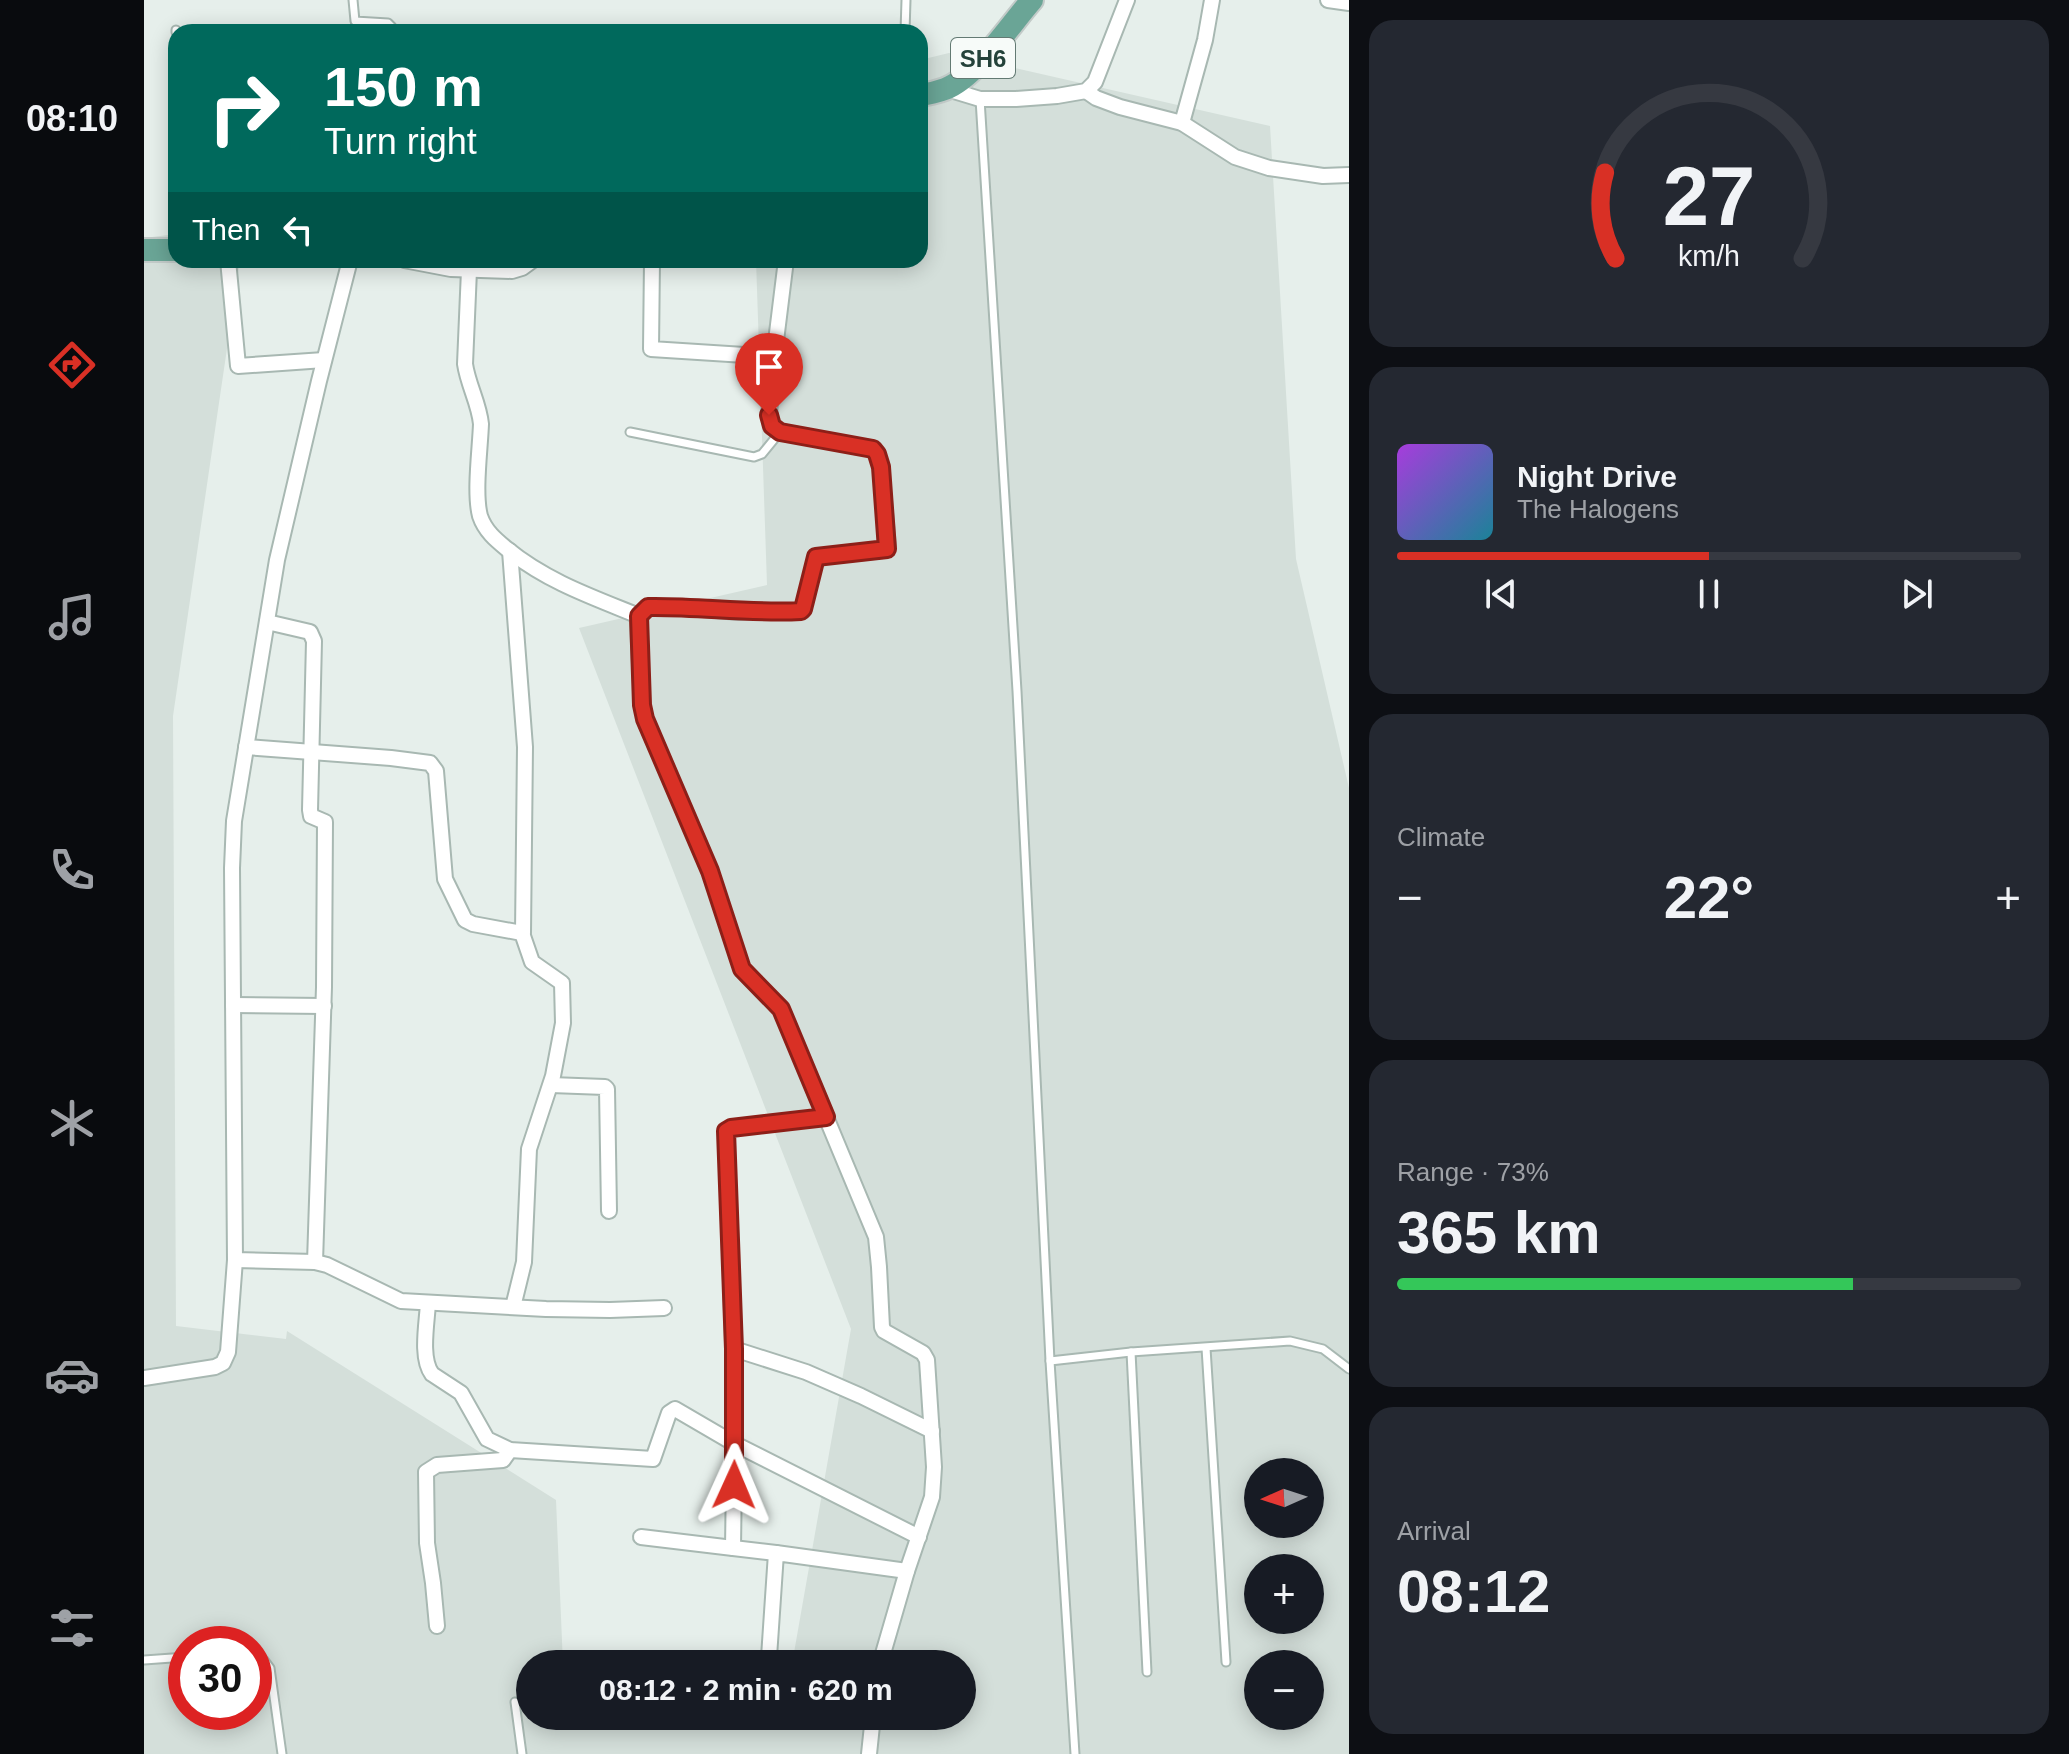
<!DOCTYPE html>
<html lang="en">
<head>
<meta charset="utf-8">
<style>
  :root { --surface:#171b24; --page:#242831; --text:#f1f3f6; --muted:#9ea1a6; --line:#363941; --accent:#d93025 }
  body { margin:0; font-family:Arial,sans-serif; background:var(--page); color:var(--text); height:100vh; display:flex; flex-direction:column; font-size:30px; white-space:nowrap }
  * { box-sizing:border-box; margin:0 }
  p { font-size:26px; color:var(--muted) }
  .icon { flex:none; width:44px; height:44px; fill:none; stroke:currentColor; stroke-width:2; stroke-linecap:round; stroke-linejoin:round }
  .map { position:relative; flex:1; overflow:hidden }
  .panel { display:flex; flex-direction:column; gap:20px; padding:20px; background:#0d0f14; width:720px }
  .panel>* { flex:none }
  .hud { position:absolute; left:24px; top:24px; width:760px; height:244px; border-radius:24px; box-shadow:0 4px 20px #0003; background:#00695c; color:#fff; overflow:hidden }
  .needle { width:52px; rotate:267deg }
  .buttons { position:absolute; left:1100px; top:1458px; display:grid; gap:16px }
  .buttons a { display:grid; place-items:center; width:80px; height:80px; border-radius:50%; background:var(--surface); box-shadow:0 4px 20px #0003; font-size:40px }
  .speed { position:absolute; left:24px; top:1626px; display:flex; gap:16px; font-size:40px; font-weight:700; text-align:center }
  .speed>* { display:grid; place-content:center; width:104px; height:104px; border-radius:50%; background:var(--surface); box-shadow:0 4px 20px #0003; line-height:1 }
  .speed .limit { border:12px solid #d22; background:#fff; color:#111 }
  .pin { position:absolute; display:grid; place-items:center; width:68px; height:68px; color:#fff; margin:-82px -34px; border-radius:50% 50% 50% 0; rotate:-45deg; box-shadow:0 0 8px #0007 }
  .pin .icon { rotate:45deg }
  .me { position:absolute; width:88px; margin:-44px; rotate:1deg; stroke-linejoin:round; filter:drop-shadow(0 0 6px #0008) }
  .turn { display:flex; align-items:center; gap:28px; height:168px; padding:0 24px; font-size:36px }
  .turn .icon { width:104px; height:104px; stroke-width:2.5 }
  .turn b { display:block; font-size:56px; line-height:68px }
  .then { display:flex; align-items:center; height:76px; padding:0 24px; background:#0003; gap:16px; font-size:30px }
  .big { font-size:60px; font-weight:800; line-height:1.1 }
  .panel .card { flex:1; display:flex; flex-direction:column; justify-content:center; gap:12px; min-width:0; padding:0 28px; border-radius:24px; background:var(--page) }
  .panel .dial { align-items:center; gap:0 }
  .dial svg { height:208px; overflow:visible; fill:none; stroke:var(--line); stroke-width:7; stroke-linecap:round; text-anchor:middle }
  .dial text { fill:var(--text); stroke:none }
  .song { display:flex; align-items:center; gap:24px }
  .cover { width:96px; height:96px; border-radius:12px; background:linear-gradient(135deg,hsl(280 70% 55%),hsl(190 70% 35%)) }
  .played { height:8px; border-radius:4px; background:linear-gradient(90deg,var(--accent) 50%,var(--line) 50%) }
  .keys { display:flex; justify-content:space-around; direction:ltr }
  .heat { display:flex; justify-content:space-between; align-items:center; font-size:44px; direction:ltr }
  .charge { height:12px; border-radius:6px; background:linear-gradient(90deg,#34c759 73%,var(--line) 0) }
  .trip { position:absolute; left:372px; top:1650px; width:460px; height:80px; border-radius:40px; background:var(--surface); box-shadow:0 4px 20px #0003; font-weight:800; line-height:80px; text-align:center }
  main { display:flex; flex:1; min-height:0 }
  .tab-bar { display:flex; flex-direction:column; width:144px; justify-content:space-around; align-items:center; background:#090b0e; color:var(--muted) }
  .tab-bar .icon { width:56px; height:56px }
  .tab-bar .active { color:var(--accent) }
  .tab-bar b { font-size:36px; color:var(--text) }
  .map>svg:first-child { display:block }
  .built { fill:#d4dfda; fill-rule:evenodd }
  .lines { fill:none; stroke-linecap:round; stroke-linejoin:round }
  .service-casing { stroke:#a8b8b2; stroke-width:11 }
  .minor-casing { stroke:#a8b8b2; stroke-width:18 }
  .primary-casing { stroke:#c2cac8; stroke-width:26 }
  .service { stroke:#fff; stroke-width:7 }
  .minor { stroke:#fff; stroke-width:14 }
  .primary { stroke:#6aa596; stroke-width:22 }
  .route-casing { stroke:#8d1f18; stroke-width:20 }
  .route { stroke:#d93025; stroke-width:14 }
  .labels { text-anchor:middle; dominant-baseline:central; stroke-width:6; stroke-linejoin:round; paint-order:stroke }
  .shield { fill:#f7fbf9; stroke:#637a73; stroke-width:2 }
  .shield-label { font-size:24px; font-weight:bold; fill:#24423a }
</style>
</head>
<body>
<main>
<nav class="tab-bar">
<b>08:10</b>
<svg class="icon active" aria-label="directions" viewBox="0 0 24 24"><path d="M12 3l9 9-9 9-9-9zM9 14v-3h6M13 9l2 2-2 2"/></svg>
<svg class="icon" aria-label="music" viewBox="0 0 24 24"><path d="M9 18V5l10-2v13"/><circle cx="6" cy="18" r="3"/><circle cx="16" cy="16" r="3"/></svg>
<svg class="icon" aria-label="phone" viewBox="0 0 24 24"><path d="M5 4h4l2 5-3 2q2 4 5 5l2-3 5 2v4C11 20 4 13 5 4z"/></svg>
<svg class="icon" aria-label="climate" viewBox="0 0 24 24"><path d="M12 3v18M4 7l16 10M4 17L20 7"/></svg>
<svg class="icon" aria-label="car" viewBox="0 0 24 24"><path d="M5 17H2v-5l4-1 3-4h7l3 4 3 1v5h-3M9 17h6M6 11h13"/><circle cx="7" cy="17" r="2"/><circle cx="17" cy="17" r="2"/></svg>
<svg class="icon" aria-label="filters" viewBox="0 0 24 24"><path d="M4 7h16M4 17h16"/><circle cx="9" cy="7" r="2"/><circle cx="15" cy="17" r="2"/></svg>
</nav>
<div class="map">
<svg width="1205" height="1754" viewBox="0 0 1205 1754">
  <rect width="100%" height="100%" fill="#e6efeb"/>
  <path class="built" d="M805,53L1126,126L1152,559L1205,788V1754H0V238L32,234V260H96L29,716L32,1326L142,1339L143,1331L412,1500L419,1664H386V1716H818V1664H648L707,1329L435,628L623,585L612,260H776V60ZM1114,1472H1166V1524H1114ZM1114,1568H1166V1620H1114ZM42,1644H110V1712H42ZM1114,1664H1166V1716H1114Z"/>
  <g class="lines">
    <g class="service-casing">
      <g id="service">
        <path d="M209,0L211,21L244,23L248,27V32"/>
        <path d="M32,30V32"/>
        <path d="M761,32L762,0"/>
        <path d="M836,99L873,691L906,1361L931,1754"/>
        <path d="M486,432L610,457L618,454L636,432"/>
        <path d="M1062,1348L1082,1662"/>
        <path d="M987,1352L1003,1672"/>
        <path d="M906,1361L987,1352L1146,1341L1179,1349L1205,1369"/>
        <path d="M110,1654L120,1660L126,1668L138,1754"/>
        <path d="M0,1660L42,1657"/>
        <path d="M371,1702L378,1754"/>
      </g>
    </g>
    <g class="minor-casing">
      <g id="minor">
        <path d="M1184,0L1205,3"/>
        <path d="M803,89L836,99H872L913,96L942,91L951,82L983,0"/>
        <path d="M942,91L952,98L976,107L1038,123L1091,157L1125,168L1179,176L1205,175"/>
        <path d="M1038,123L1061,40L1068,0"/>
        <path d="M84,260L94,366L180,360"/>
        <path d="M206,260L175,381L133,560L90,821L88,868L91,1260L171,1262L183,1265L257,1301L402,1309L466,1310L520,1308"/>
        <path d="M260,260L307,269L368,271L378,268L389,260"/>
        <path d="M508,260L507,349L630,357L642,260"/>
        <path d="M325,270L321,364C324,385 335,403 337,424C336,450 330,493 336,516C341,531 352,540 363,549C402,581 448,597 495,616"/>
        <path d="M630,357L625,415L628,426L636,432L729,449L733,454L737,467L744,547L739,550L672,557L659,609L657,611L595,612L536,607H504L495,616L494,623L498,705L501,719L566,871L598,969L637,1009L732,1237L735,1267L738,1327L740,1331L779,1353L783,1360L790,1467L788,1497L763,1571L736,1664"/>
        <path d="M366,551L381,747L379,933"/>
        <path d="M123,622L166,632L170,641L166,810L167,816L181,822L180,987L171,1262"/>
        <path d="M102,747L247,758L286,763L292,771L301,879L321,920L329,924L378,933L388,962L418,983L419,1023L409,1076L385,1149L380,1262L369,1307"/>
        <path d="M89,1005L180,1006"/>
        <path d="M407,1085L461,1087L463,1089L465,1211"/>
        <path d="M284,1303C283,1323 276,1358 288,1374L317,1393L343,1439L366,1450L509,1459L525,1413L531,1409L591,1444L775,1537"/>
        <path d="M590,1349L662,1372L717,1396L788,1431"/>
        <path d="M0,1378L71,1367L79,1363L84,1352L91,1260"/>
        <path d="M497,1537L589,1548"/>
        <path d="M632,1553L589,1548L591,1402L582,1131L587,1128L682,1117"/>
        <path d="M293,1626L289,1583L283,1543L282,1472L293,1465L359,1460L366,1450"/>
        <path d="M623,1661L659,1664"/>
        <path d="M488,1663L560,1660L623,1661L625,1657L632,1553L763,1571"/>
        <path d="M725,1754L729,1716"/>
      </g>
    </g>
    <g class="primary-casing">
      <g id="primary">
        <path d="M776,95C784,94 793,92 801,89C831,78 866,25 888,0"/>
        <path d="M0,250H32"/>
      </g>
    </g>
    <use href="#service" class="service"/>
    <use href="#minor" class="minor"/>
    <use href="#primary" class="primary"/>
  </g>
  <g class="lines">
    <g class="route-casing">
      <path id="route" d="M590,1485V1349L582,1131L587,1128L682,1117L637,1009L598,969L566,871L501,719L498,705L495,616L504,607C555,606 606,614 657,611L659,609L672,557L743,549L737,467L733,454L729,449L636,432L628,426L625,415"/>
    </g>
    <use href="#route" class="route"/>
  </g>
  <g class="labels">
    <rect class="shield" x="807" y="38" width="64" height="40" rx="6"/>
    <g class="shield-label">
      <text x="839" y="58">SH6</text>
    </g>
  </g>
</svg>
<div class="buttons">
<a><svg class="needle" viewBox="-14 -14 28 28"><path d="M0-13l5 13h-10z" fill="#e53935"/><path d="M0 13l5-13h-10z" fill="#9ea1a6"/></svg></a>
<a>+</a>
<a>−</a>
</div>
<div class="speed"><div class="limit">30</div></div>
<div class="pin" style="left:625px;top:415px;background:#d93025"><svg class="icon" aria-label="arrive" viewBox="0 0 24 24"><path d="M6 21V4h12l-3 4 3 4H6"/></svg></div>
<svg class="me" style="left:590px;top:1485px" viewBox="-20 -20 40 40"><path d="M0-17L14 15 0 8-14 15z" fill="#d93025" stroke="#fff" stroke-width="4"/></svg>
<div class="trip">08:12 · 2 min · 620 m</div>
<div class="hud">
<div class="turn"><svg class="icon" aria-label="right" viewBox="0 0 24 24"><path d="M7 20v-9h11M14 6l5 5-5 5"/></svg><div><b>150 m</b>Turn right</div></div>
<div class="then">Then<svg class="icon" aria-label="left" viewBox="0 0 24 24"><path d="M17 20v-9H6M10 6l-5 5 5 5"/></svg></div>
</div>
</div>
<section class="panel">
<div class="card dial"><svg viewBox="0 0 100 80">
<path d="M14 69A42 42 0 1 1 86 69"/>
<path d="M14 69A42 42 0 0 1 10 36" stroke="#d93025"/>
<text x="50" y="56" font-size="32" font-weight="700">27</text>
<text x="50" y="72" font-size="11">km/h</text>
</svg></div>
<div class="card">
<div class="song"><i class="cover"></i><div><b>Night Drive</b><p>The Halogens</p></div></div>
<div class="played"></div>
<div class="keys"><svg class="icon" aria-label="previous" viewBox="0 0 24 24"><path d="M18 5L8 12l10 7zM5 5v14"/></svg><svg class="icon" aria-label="pause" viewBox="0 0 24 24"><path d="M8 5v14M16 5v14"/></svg><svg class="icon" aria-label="next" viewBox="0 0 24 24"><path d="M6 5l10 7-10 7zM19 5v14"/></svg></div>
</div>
<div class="card"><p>Climate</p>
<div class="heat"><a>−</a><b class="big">22°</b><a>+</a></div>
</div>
<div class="card"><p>Range · 73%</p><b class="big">365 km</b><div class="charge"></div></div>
<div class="card"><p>Arrival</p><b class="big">08:12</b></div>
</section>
</main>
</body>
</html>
